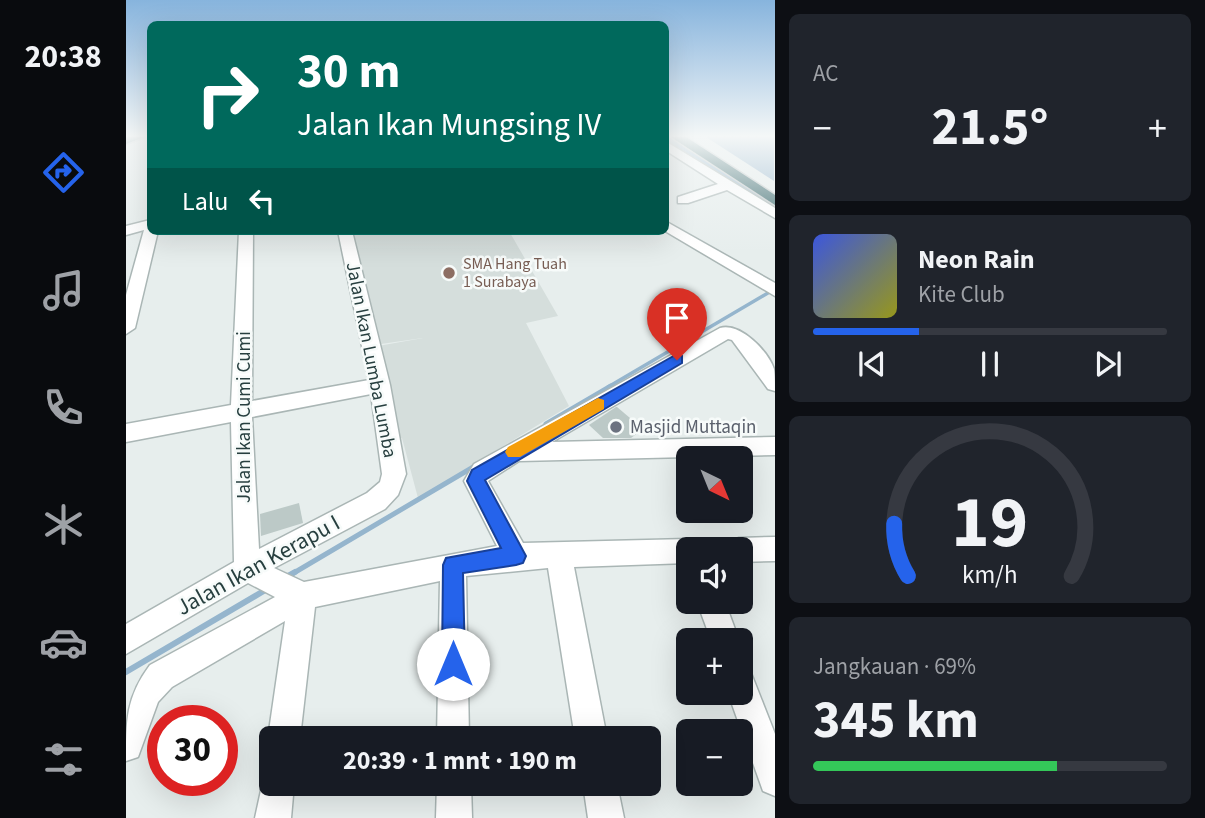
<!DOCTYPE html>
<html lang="id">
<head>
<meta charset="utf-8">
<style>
  :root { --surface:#171b24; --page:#20242c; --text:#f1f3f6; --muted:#9ea1a6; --line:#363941; --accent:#2563eb }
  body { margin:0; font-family:"Source Sans 3",sans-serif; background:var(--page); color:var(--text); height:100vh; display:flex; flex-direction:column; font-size:26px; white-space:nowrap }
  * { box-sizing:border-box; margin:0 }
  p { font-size:23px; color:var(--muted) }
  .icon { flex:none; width:38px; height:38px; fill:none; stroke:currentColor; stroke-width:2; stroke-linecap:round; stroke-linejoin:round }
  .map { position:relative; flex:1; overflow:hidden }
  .details { display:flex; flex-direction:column; gap:14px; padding:14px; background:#0d0f14; width:430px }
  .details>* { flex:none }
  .banner { position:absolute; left:21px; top:21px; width:522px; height:214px; border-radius:10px; box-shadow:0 7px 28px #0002; background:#00695c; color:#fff; overflow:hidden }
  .needle { width:46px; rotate:137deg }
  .controls { position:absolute; left:550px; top:446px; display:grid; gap:14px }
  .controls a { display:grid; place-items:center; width:77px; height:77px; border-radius:10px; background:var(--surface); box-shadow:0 7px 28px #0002; font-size:35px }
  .speed { position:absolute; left:21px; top:705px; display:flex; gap:14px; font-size:35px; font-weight:700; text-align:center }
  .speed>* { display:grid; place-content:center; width:91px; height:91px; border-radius:50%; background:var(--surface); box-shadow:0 7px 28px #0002; line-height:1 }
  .speed .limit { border:10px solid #d22; background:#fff; color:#111 }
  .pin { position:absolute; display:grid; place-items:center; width:60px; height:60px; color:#fff; margin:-72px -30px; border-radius:50% 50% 50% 0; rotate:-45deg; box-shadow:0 0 7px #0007 }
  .pin .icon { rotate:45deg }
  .me { position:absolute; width:77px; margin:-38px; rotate:0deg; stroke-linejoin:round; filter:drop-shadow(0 0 5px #0008) }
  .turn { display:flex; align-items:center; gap:24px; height:147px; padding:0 35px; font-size:32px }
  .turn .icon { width:91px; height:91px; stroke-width:2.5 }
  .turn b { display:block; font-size:49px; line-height:60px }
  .then { display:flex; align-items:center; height:66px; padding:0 35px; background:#0003; gap:14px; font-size:26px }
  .big { font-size:52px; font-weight:700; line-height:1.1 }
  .details .widget { flex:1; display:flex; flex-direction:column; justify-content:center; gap:10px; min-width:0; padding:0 24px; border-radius:10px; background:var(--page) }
  .details .dial { align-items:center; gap:0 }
  .dial svg { height:182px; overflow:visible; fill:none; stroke:var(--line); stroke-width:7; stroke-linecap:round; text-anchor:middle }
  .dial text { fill:var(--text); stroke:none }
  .song { display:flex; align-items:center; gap:21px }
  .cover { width:84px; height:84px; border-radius:10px; background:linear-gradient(135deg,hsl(230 70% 55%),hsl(60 70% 35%)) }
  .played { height:7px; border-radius:4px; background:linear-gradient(90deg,var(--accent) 30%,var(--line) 30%) }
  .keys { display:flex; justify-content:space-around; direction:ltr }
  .heat { display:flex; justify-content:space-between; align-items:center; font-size:38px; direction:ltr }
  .charge { height:10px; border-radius:5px; background:linear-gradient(90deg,#34c759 69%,var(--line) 0) }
  .trip { position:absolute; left:133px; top:726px; width:402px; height:70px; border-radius:10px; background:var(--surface); box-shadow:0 7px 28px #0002; font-weight:700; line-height:70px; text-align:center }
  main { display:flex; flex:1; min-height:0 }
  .dock { display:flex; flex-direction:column; width:126px; justify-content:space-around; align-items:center; background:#090b0e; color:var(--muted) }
  .dock .icon { width:49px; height:49px }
  .dock .on { color:var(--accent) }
  .dock b { font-size:32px; color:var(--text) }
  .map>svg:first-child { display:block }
  .built { fill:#d5dedc }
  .water { fill:#95b5cd }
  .pier { fill:#e7eeed }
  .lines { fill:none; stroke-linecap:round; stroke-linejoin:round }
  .stream-far2 { stroke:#95b5cd; stroke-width:3.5 }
  .stream-far1 { stroke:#95b5cd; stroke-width:5 }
  .stream { stroke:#95b5cd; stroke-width:6 }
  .building { fill:#bcc9c7 }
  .minor-casing { stroke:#aab6b5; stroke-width:3 }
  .highway-casing { stroke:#c3c9c9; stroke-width:3 }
  .minor { fill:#fff; fill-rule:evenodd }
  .highway { fill:#356569; fill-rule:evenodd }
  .route { fill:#2563eb; stroke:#184099; stroke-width:2 }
  .slow { fill:#f59e0b }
  .education-dot { fill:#8d6e63; stroke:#f7fbfa; stroke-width:2.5 }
  .worship-dot { fill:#6b7280; stroke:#f7fbfa; stroke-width:2.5 }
  .labels { text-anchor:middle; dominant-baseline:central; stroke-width:5; stroke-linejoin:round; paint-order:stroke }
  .far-education-label { font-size:16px; fill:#785e54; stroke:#f7fbfa; text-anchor:start }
  .street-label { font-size:19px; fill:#273f3f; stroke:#f7fbfa }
  .worship-label { font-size:19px; fill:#5b616d; stroke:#f7fbfa; text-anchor:start }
  .near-street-label { font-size:23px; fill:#273f3f; stroke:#f7fbfa }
</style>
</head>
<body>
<main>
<nav class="dock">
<b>20:38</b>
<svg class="icon on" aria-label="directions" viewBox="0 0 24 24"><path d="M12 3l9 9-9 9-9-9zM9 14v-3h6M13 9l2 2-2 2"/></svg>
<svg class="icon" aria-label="music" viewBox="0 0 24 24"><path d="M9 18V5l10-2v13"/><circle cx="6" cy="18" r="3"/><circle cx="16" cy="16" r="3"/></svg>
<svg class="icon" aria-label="phone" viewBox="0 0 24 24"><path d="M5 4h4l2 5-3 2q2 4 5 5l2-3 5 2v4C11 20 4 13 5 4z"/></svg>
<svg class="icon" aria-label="climate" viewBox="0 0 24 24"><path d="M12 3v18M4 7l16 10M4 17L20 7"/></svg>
<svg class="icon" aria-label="car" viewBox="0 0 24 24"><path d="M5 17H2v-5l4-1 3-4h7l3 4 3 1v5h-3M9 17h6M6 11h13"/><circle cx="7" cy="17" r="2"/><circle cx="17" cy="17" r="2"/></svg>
<svg class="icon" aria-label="filters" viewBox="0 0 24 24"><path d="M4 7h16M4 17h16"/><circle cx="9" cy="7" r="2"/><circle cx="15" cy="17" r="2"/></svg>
</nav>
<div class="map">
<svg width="649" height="818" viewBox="0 0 649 818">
  <rect width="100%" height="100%" fill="#e7eeed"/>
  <path class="built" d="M227,231H383L432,316L400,323L443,406L292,498L276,438L270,440L252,346L297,338L255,344Z"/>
  <path class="water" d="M539,137H648V213L539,143Z"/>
  <path class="pier" d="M547,137H580L648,181V205Z"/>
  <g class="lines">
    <path class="stream-far2" d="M482,387L647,290"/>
    <g class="stream-far1">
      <path d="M420,424L485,386"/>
      <path d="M166,574L349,466"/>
    </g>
    <g class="stream">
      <path d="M160,577L169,572"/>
      <path d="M0,672L141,589"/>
    </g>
  </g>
  <g class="building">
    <path d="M490,407H491L517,429L505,438H477L463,425Z"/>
    <path d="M173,503L177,523L135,536L134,514Z"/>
  </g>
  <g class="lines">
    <g class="minor-casing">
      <g id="minor">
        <path d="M539,141L649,208V218L601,190L562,203H552V197L592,184L539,150Z"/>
        <path d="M24,220V231H32L9,328L0,334V295L18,230L0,235V226Z"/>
        <path d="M539,221L649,283V296L539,231Z"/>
        <path d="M113,231H127L126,401L243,380L212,231H226L264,385L280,474L272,495L259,509L148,568L178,582L371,546L338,481L348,464L594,328C614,322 642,351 648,369C649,374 649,385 649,391L642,389L606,340L602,339L426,442L649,437V455L393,461L362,481L397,543L562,539L571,542L574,550H562V563L448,567L481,738H449L422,568L340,576L343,738H311L314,581L189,607L174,738H145V746L142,738L159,621L46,687L32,702L12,757L0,761C0,721 0,697 24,665L149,597L122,583L0,654V624L108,562L105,422L0,442V424L105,405ZM245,394L256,474L254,482L241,493L133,549L126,417Z"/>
        <path d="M649,537V561L614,562V550H600L604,541L613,538Z"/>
        <path d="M571,602H599L613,640H585Z"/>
        <path d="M614,669L625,673L649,734V796L637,791L602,693H614Z"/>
        <path d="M145,769V784H168L165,818H129L139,772Z"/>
        <path d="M311,784H345L346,818H310Z"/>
        <path d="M457,784H491L498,818H462Z"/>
      </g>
    </g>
    <g class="highway-casing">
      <g id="highway">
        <path d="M0,137H18L0,144Z"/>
        <path d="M545,137H560L649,195V205Z"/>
      </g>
    </g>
    <use href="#minor" class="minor"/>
    <use href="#highway" class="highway"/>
  </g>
  <linearGradient id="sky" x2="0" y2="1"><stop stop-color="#87b4dd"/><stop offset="0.54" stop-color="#f4f7f7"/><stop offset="1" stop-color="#f4f7f7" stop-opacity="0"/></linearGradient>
  <rect width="649" height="252" fill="url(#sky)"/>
  <path class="route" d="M551,354L556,356V363L359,480L400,556L397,563L390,565L337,573L339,664L335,672L327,675L319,672L316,664L317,565L320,558L375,548L341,481L346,470Z"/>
  <path class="slow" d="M472,398L478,400V409L394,457H382L379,452L382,447Z"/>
  <circle class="education-dot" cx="323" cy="273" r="7"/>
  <circle class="worship-dot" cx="490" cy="427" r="7"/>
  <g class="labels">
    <g class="far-education-label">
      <text x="337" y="264">SMA Hang Tuah<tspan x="337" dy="18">1 Surabaya</tspan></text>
    </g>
    <g class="street-label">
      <text transform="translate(245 360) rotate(79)">Jalan Ikan Lumba Lumba</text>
      <text transform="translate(118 417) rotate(-90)">Jalan Ikan Cumi Cumi</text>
    </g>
    <g class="worship-label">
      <text x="504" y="427">Masjid Muttaqin</text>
    </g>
    <g class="near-street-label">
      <text transform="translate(132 565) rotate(-29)">Jalan Ikan Kerapu I</text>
    </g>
  </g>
</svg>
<div class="controls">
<a><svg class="needle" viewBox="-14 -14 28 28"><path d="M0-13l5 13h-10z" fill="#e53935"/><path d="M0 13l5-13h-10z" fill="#9ea1a6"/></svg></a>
<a><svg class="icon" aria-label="sound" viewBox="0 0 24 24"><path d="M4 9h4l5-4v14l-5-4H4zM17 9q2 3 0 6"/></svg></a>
<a>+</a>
<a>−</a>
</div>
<div class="speed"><div class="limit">30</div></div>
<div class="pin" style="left:551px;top:360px;background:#d93025"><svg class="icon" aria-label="arrive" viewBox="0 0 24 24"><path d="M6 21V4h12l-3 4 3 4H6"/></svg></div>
<svg class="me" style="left:327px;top:664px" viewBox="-20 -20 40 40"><circle r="19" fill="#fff"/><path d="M0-13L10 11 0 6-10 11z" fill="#2563eb"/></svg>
<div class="trip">20:39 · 1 mnt · 190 m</div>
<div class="banner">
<div class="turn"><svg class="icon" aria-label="right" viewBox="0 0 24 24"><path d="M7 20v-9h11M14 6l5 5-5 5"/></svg><div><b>30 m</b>Jalan Ikan Mungsing IV</div></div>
<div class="then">Lalu<svg class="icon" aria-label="left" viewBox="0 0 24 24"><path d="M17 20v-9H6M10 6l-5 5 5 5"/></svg></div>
</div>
</div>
<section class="details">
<div class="widget"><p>AC</p>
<div class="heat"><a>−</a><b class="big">21.5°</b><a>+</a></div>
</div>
<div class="widget">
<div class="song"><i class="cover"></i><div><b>Neon Rain</b><p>Kite Club</p></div></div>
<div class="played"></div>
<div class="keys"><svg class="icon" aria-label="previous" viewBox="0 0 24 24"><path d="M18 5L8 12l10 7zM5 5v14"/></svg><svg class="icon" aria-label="pause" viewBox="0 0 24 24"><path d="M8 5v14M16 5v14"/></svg><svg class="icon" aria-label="next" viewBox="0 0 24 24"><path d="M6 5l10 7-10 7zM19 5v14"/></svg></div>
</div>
<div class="widget dial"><svg viewBox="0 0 100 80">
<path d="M14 69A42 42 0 1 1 86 69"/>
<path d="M14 69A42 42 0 0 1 8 46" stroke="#2563eb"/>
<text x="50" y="56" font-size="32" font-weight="700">19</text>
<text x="50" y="72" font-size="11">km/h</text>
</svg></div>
<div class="widget"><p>Jangkauan · 69%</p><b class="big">345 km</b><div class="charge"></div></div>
</section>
</main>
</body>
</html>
